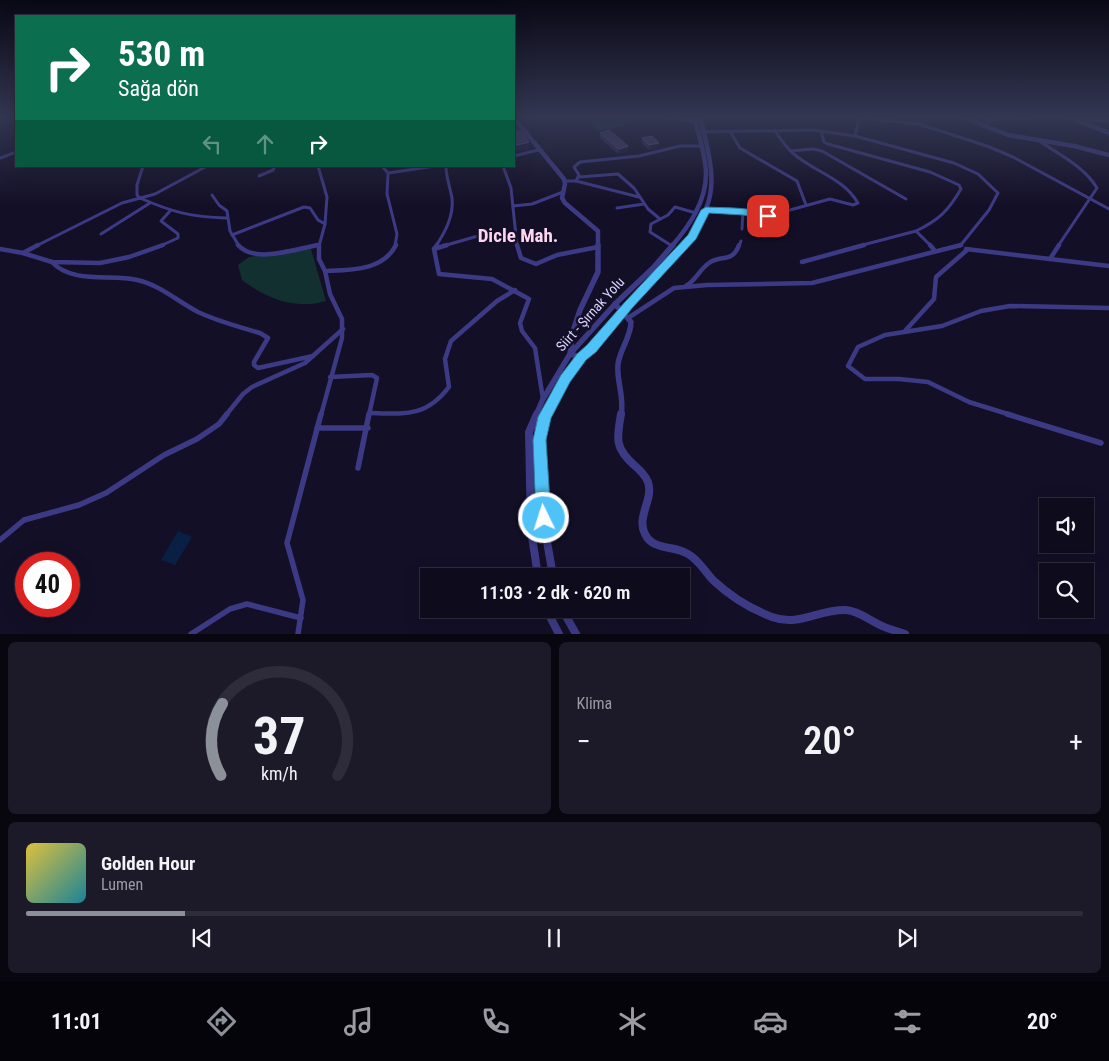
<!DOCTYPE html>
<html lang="tr">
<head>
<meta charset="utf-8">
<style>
  :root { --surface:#0e0b1c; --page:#1c1929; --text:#f1f3f6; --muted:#9b9ba3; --line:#2e2b3b; --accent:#8c9099 }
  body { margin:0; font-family:"Roboto Condensed",sans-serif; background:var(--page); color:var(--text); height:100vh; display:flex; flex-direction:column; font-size:19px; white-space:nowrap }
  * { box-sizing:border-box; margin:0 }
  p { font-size:16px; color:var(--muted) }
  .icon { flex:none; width:28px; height:28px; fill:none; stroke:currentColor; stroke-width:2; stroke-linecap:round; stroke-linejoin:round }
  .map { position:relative; height:634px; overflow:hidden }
  .side { display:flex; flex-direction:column; gap:8px; padding:8px; background:#08060f; flex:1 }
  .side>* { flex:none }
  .hud { position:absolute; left:15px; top:15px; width:500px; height:152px; border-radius:0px; box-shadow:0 5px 20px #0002,0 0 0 1px var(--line); background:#0b6e4f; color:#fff; overflow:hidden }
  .fabs { position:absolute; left:1039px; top:498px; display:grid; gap:10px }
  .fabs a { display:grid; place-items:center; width:55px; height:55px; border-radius:0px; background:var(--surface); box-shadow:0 5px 20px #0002,0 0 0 1px var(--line); font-size:25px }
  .speed { position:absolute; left:15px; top:552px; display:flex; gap:10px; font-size:25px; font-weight:700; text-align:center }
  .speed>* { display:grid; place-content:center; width:65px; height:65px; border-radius:50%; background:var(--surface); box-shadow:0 5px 20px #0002,0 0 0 1px var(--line); line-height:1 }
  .speed .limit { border:8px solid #d22; background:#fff; color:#111 }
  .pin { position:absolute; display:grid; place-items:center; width:42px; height:42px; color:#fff; margin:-21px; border-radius:10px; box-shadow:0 2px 8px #0006 }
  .me { position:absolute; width:55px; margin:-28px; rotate:356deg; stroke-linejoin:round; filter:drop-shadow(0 0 4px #0008) }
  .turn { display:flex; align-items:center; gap:18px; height:105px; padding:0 20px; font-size:22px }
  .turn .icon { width:65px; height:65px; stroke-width:2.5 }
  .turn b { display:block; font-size:35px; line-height:42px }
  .lanes { display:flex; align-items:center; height:48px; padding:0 20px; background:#0003; justify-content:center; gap:25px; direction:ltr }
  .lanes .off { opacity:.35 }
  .big { font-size:38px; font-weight:600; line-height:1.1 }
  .side .tile { flex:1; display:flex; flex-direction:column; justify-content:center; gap:8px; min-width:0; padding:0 18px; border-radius:8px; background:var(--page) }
  .side .dial { align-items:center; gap:0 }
  .dial svg { height:130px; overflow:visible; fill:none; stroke:var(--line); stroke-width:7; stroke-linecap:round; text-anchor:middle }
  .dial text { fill:var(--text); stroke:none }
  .song { display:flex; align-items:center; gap:15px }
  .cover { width:60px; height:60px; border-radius:8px; background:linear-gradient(135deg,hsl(50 70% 55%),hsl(190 70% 35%)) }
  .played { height:5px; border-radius:2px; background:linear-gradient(90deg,var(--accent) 15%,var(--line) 15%) }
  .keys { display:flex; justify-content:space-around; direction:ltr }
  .heat { display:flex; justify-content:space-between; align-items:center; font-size:28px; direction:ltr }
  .side .tiles { flex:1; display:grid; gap:8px; grid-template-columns:1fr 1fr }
  .tile:last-child { grid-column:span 2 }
  .trip { position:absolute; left:420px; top:568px; width:270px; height:50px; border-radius:0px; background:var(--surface); box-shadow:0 5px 20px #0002,0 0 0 1px var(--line); font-weight:600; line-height:50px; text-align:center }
  .menu { display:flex; height:80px; justify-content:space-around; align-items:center; background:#06040b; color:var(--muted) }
  .menu .icon { width:35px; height:35px }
  .menu .active { color:var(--accent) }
  .menu b { font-size:22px; color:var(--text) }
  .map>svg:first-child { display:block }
  .green { fill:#12302f }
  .water { fill:#0a1f44 }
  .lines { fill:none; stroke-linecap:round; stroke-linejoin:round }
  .minor-far2 { stroke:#3d3a85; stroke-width:3 }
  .minor-far1 { stroke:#3d3a85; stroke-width:4.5 }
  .minor { stroke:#3d3a85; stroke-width:5.5 }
  .tertiary-far2 { stroke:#3d3a85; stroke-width:4.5 }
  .tertiary-far1 { stroke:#3d3a85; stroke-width:5.5 }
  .tertiary { stroke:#3d3a85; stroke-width:8 }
  .wall { fill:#312854 }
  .shaded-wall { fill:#1d163a }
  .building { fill:#433a66; stroke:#5a527e }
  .route { fill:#4fc3f7; stroke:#337fa1 }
  .labels { text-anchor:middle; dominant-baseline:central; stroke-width:5; stroke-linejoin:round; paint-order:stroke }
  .street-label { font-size:14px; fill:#d9d4ff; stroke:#130f26 }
  .district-label { font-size:19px; font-weight:bold; fill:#ffd6f0; stroke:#130f26 }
</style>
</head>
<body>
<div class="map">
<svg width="1109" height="634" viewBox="0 0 1109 634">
  <rect width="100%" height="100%" fill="#130f26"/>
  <g class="green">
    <path d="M593,116H640L623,126L598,131L590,123L596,119Z"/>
    <path d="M311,249L326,301C295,310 267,299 242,280L238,265L249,257Z"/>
  </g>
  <path class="water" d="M178,531L192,537L175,565L161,560Z"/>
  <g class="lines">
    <g class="minor-far2">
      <path d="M654,116L701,122"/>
      <path d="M857,116L859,118L855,136L954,163L978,174L998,193L989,210L960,246H958"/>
      <path d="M859,118L919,124L987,146L1013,157L1109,209"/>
      <path d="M1077,120L1109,121"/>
      <path d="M984,127L991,120L996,119L1061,116"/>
      <path d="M821,131L824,142L828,144L930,172L959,185L961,189C948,211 939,220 916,231"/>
      <path d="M697,132L813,130L855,136"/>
      <path d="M731,133L740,148L797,181L806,205"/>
      <path d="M1038,140C1059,155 1083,165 1097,188L1058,246"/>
      <path d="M791,151L813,149L822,151L906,199"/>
      <path d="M514,156L538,150"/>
      <path d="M0,158L16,152"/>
      <path d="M143,166L137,185V195L140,198C172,212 191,217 226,218"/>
      <path d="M318,166L327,197L325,224L319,246"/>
      <path d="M382,166L388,173L387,194L397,234L395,246"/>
      <path d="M503,166L511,188L517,246"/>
      <path d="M388,173L435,166"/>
      <path d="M259,176L273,170L275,166"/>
      <path d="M579,177L618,174L634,188L648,209L660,219"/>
      <path d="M564,181H576L579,175L574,167L580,162L639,156L680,146H700"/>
      <path d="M576,181L639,197"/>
      <path d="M212,195L219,205L227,211L230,231L239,246"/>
      <path d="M513,206L532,204L563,192"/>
      <path d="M617,208L644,204"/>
      <path d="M706,210C733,211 761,208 783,226L779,233"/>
      <path d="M768,216L830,199L853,205L858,203C843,178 817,173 795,155C787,149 781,140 775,131"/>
      <path d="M742,229L743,212"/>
      <path d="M101,234L150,203"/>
      <path d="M232,235L304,207L310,208L318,220L325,224"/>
      <path d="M36,246L122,203L155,194L207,166"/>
      <path d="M160,246L178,238V234L161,221L170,211"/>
      <path d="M311,246L319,245"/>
      <path d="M436,246C445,232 454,216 452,198C450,187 446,177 446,166"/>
      <path d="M443,246L485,234H515"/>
      <path d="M672,246L650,232L651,224L668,215L675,207L696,213"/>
      <path d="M739,246L741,241"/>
      <path d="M859,246L916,231L931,246"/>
    </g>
    <g class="minor-far1">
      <path d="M238,245C255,264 295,249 318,245"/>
      <path d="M319,245V259L325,271L330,294L342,319V338L321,415"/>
      <path d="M437,245L434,249L439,274L492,279L529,299L520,323L522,331L535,348L543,399"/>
      <path d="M517,245L521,258L536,264L557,255L598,247"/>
      <path d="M930,245L935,251"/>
      <path d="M0,249L23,253L52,262L100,263L129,257L163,245"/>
      <path d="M434,249L447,245"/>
      <path d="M966,249L1050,259L1059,245"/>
      <path d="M967,250L936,277L934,299L904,332L885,335L858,347L848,366L865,379H899L928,382L969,402L1011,415"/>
      <path d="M23,253L38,245"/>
      <path d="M1050,259L1109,266"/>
      <path d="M52,262C72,284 111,274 137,280C160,285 177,301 198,312C217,321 239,327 260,333L268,338L254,362V365L258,368L313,356"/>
      <path d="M802,262L864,245"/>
      <path d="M325,271C350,270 383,271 396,245"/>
      <path d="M686,286C696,280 700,269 709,263C721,254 732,264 739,245"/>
      <path d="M628,318L674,288L707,285L812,283L961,245"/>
      <path d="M904,332L942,326L981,311L1010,306L1109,308"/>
      <path d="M330,377L372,375L377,378L369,415"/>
      <path d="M371,413C406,414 426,417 449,387L445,359L451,341L497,301L515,290"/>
      <path d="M226,415L243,394L252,387L305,363L343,329"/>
    </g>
    <g class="minor">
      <path d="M1007,414L1101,443"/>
      <path d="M317,428H368"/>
      <path d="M358,468L369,414"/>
      <path d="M0,540L24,520L79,505L106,493L164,455L197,439L219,424L227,414"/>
      <path d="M191,634L230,609L247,604L301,618"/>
      <path d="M298,634L303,600L287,543L321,414"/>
    </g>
    <g class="tertiary-far2">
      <path d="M960,116L1008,135L1074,146L1109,155"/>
      <path d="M1065,116L1109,133"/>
      <path d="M514,118L564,179L565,184L562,198L565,203L598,231V246"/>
      <path d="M672,246C689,226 706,202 706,174C706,155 698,134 694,116"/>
      <path d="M683,246C723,199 713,171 700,116"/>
    </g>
    <g class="tertiary-far1">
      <path d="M615,304L631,322C631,337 620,349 618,364C616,381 625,397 621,415"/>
      <path d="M581,357L570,354L573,331L580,310L598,272V245"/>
      <path d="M536,415L543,399L570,354L615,304L653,268L673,245"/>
      <path d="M546,415L556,393L570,370L684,245"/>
    </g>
    <g class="tertiary">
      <path d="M537,414L529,432L531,530L538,576"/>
      <path d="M546,414C529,462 545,527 553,576"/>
      <path d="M621,414C617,438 614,447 634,465C640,470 645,475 648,482C654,499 636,517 645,534C653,551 674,545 688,554C699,560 705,572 714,581C730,596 751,609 772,617C799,627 819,609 846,610C859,611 869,620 880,625C888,629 897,631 905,634"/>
      <path d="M546,609L559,634"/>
      <path d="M562,609L576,634"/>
    </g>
  </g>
  <g class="wall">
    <path d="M600,133L628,146V151L618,154L600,138Z"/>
    <path d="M642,138L659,143V148L649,150L642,143Z"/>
  </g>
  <g class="shaded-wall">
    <path d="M529,142V149L514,153V146Z"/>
    <path d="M659,143V148L649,150V145Z"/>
    <path d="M628,146V151L618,154L619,149Z"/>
  </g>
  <g class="building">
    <path d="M609,130L628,146L619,149L600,133Z"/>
    <path d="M514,131H521L529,142L514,146Z"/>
    <path d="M652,136L659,143L649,145L642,138Z"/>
  </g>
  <linearGradient id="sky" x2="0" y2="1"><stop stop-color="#0a0815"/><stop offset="0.57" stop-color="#333752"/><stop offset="1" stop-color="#333752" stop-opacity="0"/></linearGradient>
  <rect width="1109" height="205" fill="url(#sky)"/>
  <path class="route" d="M706,207C722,208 761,207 773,216L768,219L743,215L709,213L696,239L633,307L596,352L586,360L570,382L551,418L546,440L551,518L549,523L544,525L538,523L536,518L533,440L538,417L561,375L577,354L587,345L625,302L688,235L701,210Z"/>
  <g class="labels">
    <g class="street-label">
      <text transform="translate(590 314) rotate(-48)">Siirt - Şırnak Yolu</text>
    </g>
    <g class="district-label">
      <text x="518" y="235">Dicle Mah.</text>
    </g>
  </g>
</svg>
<div class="fabs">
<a><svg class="icon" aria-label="sound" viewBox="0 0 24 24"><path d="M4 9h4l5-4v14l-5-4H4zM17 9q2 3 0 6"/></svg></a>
<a><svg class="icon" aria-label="search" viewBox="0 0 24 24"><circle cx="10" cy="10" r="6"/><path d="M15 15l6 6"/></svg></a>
</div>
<div class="speed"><div class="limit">40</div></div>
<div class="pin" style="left:768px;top:216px;background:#d93025"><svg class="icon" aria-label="arrive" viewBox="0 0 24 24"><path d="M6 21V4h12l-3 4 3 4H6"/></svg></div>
<svg class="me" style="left:544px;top:518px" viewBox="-20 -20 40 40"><circle r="17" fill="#4fc3f7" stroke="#fff" stroke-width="3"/><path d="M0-11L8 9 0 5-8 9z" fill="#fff"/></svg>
<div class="trip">11:03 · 2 dk · 620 m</div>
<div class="hud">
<div class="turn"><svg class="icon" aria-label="right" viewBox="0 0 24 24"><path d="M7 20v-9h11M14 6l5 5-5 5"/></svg><div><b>530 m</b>Sağa dön</div></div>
<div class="lanes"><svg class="icon off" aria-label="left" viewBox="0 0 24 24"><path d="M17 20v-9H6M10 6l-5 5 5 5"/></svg><svg class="icon off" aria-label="ahead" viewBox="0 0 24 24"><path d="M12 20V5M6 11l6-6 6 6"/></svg><svg class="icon" aria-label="right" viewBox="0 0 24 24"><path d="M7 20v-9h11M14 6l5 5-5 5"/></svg></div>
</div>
</div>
<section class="side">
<div class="tiles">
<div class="tile dial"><svg viewBox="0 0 100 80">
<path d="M14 69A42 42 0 1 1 86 69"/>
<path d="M14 69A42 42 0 0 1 15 25" stroke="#8c9099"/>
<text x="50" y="56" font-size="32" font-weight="700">37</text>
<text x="50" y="72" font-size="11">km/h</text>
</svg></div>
<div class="tile"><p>Klima</p>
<div class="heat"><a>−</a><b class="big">20°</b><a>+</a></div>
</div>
<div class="tile">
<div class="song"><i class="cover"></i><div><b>Golden Hour</b><p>Lumen</p></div></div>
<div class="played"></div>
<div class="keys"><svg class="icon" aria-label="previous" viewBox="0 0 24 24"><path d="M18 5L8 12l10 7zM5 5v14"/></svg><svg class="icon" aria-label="pause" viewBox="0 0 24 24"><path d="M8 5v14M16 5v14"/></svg><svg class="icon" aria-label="next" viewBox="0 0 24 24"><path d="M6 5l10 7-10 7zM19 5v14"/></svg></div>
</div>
</div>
</section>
<nav class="menu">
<b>11:01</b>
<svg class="icon active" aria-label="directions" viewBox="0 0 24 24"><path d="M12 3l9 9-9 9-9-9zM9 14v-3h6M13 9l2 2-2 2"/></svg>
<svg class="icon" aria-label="music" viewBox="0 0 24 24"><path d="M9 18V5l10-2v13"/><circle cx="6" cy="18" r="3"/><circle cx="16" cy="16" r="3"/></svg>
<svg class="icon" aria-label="phone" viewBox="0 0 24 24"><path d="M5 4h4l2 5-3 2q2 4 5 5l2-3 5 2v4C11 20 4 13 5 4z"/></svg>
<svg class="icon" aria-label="climate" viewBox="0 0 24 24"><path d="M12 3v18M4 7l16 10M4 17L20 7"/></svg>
<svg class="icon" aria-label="car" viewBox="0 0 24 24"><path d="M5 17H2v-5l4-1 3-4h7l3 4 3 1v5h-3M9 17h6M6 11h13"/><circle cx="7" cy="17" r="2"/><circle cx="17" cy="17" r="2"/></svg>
<svg class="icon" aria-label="filters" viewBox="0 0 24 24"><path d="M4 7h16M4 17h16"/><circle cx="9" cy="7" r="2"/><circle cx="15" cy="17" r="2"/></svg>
<b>20°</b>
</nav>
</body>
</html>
